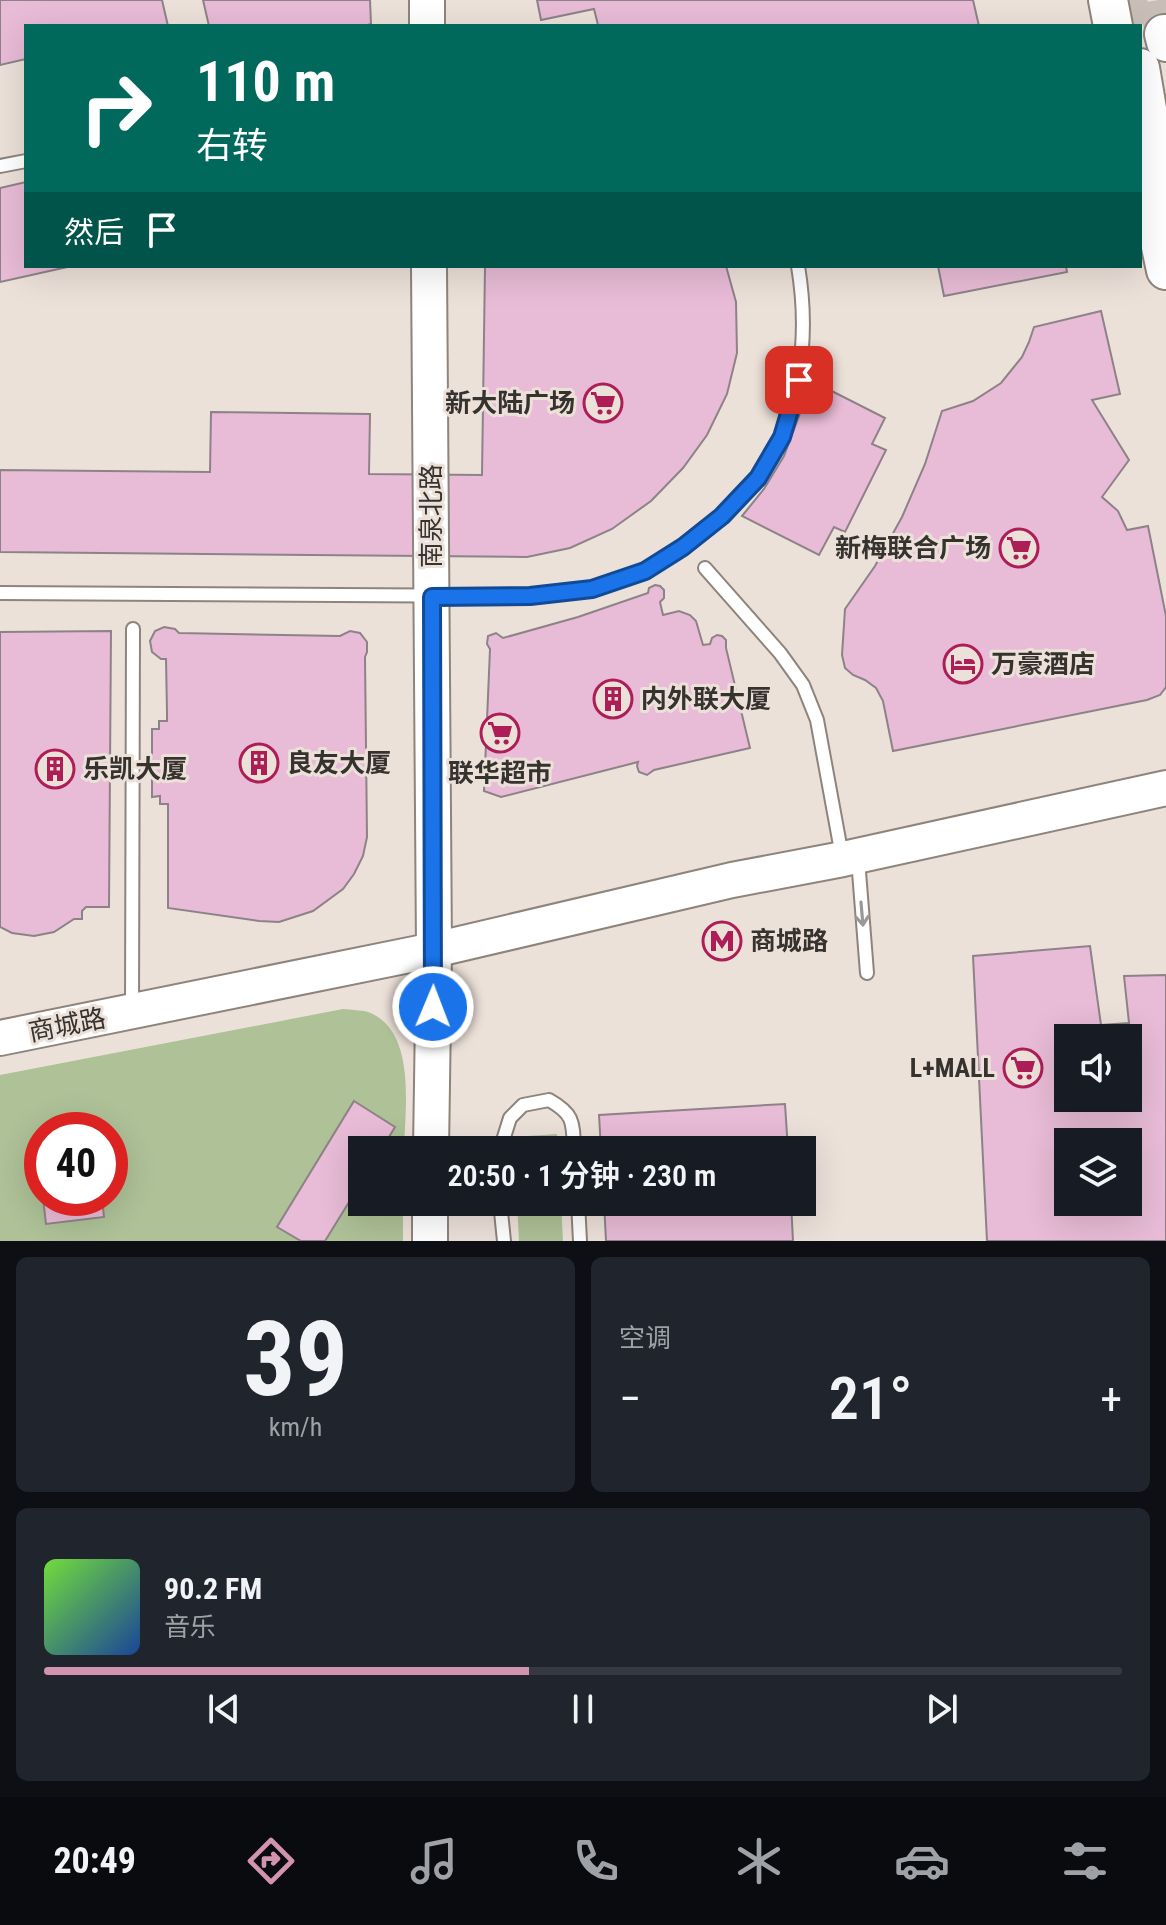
<!DOCTYPE html>
<html lang="zh">
<head>
<meta charset="utf-8">
<style>
  :root { --surface:#171b24; --page:#20242c; --text:#f1f3f6; --muted:#9ea1a6; --line:#363941; --accent:#d293ae }
  body { margin:0; font-family:"Roboto Condensed","Noto Sans SC",sans-serif; background:var(--page); color:var(--text); height:100vh; display:flex; flex-direction:column; font-size:30px; white-space:nowrap }
  * { box-sizing:border-box; margin:0 }
  p { font-size:26px; color:var(--muted) }
  .icon { flex:none; width:44px; height:44px; fill:none; stroke:currentColor; stroke-width:2; stroke-linecap:round; stroke-linejoin:round }
  .map { position:relative; height:1241px; overflow:hidden }
  .details { display:flex; flex-direction:column; gap:16px; padding:16px; background:#0d0f14; flex:1 }
  .details>* { flex:none }
  .top-card { position:absolute; left:24px; top:24px; width:1118px; height:244px; border-radius:0px; box-shadow:0 8px 32px #0002; background:#00695c; color:#fff; overflow:hidden }
  .buttons { position:absolute; left:1054px; top:1024px; display:grid; gap:16px }
  .buttons a { display:grid; place-items:center; width:88px; height:88px; border-radius:0px; background:var(--surface); box-shadow:0 8px 32px #0002; font-size:40px }
  .speed { position:absolute; left:24px; top:1112px; display:flex; gap:16px; font-size:40px; font-weight:700; text-align:center }
  .speed>* { display:grid; place-content:center; width:104px; height:104px; border-radius:50%; background:var(--surface); box-shadow:0 8px 32px #0002; line-height:1 }
  .speed .limit { border:12px solid #d22; background:#fff; color:#111 }
  .pin { position:absolute; display:grid; place-items:center; width:68px; height:68px; color:#fff; margin:-34px; border-radius:16px; box-shadow:0 4px 12px #0006 }
  .me { position:absolute; width:88px; margin:-44px; rotate:1deg; stroke-linejoin:round; filter:drop-shadow(0 0 6px #0008) }
  .turn { display:flex; align-items:center; gap:28px; height:168px; padding:0 40px; font-size:36px }
  .turn .icon { width:104px; height:104px; stroke-width:2.5 }
  .turn b { display:block; font-size:56px; line-height:68px }
  .then { display:flex; align-items:center; height:76px; padding:0 40px; background:#0003; gap:16px; font-size:30px }
  .big { font-size:60px; font-weight:600; line-height:1.1 }
  .details .widget { flex:1; display:flex; flex-direction:column; justify-content:center; gap:12px; min-width:0; padding:0 28px; border-radius:12px; background:var(--page) }
  .details .dial { align-items:center; gap:0 }
  .dial b { font-size:104px; line-height:1 }
  .song { display:flex; align-items:center; gap:24px }
  .cover { width:96px; height:96px; border-radius:12px; background:linear-gradient(135deg,hsl(100 70% 55%),hsl(220 70% 35%)) }
  .played { height:8px; border-radius:4px; background:linear-gradient(90deg,var(--accent) 45%,var(--line) 45%) }
  .keys { display:flex; justify-content:space-around; direction:ltr }
  .heat { display:flex; justify-content:space-between; align-items:center; font-size:44px; direction:ltr }
  .details .tiles { flex:1; display:grid; gap:16px; grid-template-columns:1fr 1fr }
  .widget:last-child { grid-column:span 2 }
  .trip { position:absolute; left:348px; top:1136px; width:468px; height:80px; border-radius:0px; background:var(--surface); box-shadow:0 8px 32px #0002; font-weight:600; line-height:80px; text-align:center }
  .dock { display:flex; height:128px; justify-content:space-around; align-items:center; background:#090b0e; color:var(--muted) }
  .dock .icon { width:56px; height:56px }
  .dock .active { color:var(--accent) }
  .dock b { font-size:36px; color:var(--text) }
  .map>svg:first-child { display:block }
  .green { fill:#aec197; fill-rule:evenodd }
  .building { fill:#e8bbd6; stroke:#8d8288; stroke-width:2; fill-rule:evenodd }
  .lines { fill:none; stroke-linecap:round; stroke-linejoin:round }
  .primary-tunnel { stroke:#c8beb7; stroke-width:38; stroke-dasharray:38 19; stroke-linecap:butt }
  .lane-casing { stroke:#8d847c; stroke-width:16 }
  .secondary-casing { stroke:#8d847c; stroke-width:38 }
  .primary-casing { stroke:#8d847c; stroke-width:42 }
  .lane { stroke:#fff; stroke-width:12 }
  .secondary { stroke:#fff; stroke-width:34 }
  .primary { stroke:#fff; stroke-width:38 }
  .oneway { stroke:#9a9896 }
  .route-casing { stroke:#114b97; stroke-width:20 }
  .route { stroke:#1a73e8; stroke-width:14 }
  .labels { text-anchor:middle; dominant-baseline:central; stroke-width:6; stroke-linejoin:round; paint-order:stroke }
  .poi-label { font-size:26px; font-weight:bold; fill:#36322e; stroke:#ece1d9; text-anchor:start }
  .street-label { font-size:26px; fill:#36322e; stroke:#ece1d9 }
</style>
</head>
<body>
<div class="map">
<svg width="1166" height="1241" viewBox="0 0 1166 1241">
  <rect width="100%" height="100%" fill="#ece1d9"/>
  <g class="green">
    <path d="M343,1009C351,1010 361,1010 368,1012C417,1030 405,1109 404,1150H362V1202H403V1241H0V1075ZM42,1130H110V1198H42Z"/>
    <path d="M557,1134L558,1150H514L513,1137Z"/>
    <path d="M517,1202H561L563,1241H519Z"/>
  </g>
  <g class="building">
    <path d="M0,0H162L168,26H26V59L0,65Z"/>
    <path d="M203,0H370L371,24L364,26H209Z"/>
    <path d="M537,0H973L979,26L598,25L594,9L541,20Z"/>
    <path d="M26,182V266H72L0,282V188Z"/>
    <path d="M485,266H726L736,302L737,353L727,394L707,435L683,468L651,501L612,529L570,548L527,557L0,552V470L210,472L211,412L370,414L369,474L482,475Z"/>
    <path d="M938,266H1066L1067,272L944,296Z"/>
    <path d="M1101,311L1120,394L1092,400L1129,460L1102,497L1118,511L1127,530L1148,526L1166,616V687L1160,695L1147,700L893,751L883,701L876,688L865,680L853,675L845,668L842,655L845,609L875,566L902,517L925,464L942,411L973,401L1001,383L1022,357L1029,342L1034,327Z"/>
    <path d="M810,380L885,418L872,444L886,450L845,532L834,527L819,555L742,516L764,489L784,456L799,416Z"/>
    <path d="M655,585L660,586L664,590V598L660,602L663,615L679,611L690,615L696,621L703,645L710,644L712,638L717,635L722,636L726,640V648L750,748L654,770L647,775L639,772L637,766L638,762L501,797L484,791L490,649L487,644L488,636L496,633L503,638L578,617L648,593L649,588Z"/>
    <path d="M164,627L175,629L179,633L340,636L350,631L360,633L367,642V652L365,657L367,837L363,856L354,874L343,889L313,911L279,922L259,921L168,908V804H160V796L152,797V729H159V721H167V713L166,659H161L152,652L150,641L155,631Z"/>
    <path d="M111,631L109,907H86L82,911V919H74L54,932L34,936L12,933L0,927V632Z"/>
    <path d="M1090,946L1101,1025L1129,1023L1124,976L1166,975V1241H987L973,956ZM1068,1038H1128V1098H1068ZM1068,1142H1128V1202H1068Z"/>
    <path d="M354,1101L395,1127L381,1150H362V1181L325,1241H301L277,1227Z"/>
    <path d="M785,1104L788,1150H601L599,1115Z"/>
    <path d="M43,1198H102L104,1217L46,1224Z"/>
    <path d="M604,1202H791L793,1241H606Z"/>
  </g>
  <g class="lines">
    <g class="primary-tunnel">
      <path d="M1128,0L1133,26"/>
      <path d="M1158,0L1164,34"/>
    </g>
    <g class="lane-casing">
      <g id="lane">
        <path d="M0,166L26,161"/>
        <path d="M705,568L780,653L803,685L817,720L842,856"/>
        <path d="M0,593L530,596C550,594 571,593 591,589C630,581 667,559 698,535C720,518 743,498 759,476C801,414 810,338 798,266"/>
        <path d="M858,859L867,973"/>
        <path d="M132,1010L133,629"/>
        <path d="M500,1150L510,1118L523,1105L549,1100C574,1114 573,1122 574,1150"/>
        <path d="M500,1202L504,1241"/>
        <path d="M578,1202L580,1241"/>
        <path d="M431,1205L500,1206"/>
      </g>
    </g>
    <g class="secondary-casing">
      <g id="secondary">
        <path d="M427,0V26"/>
        <path d="M429,266L434,950L431,1150"/>
        <path d="M0,1038L434,950L732,880L843,859L1166,788"/>
        <path d="M430,1202V1241"/>
      </g>
    </g>
    <g class="primary-casing">
      <g id="primary">
        <path d="M1108,0L1113,26"/>
        <path d="M1164,34L1166,42"/>
        <path d="M1140,68L1166,222"/>
        <path d="M1151,200L1166,270"/>
      </g>
    </g>
    <use href="#lane" class="lane"/>
    <use href="#secondary" class="secondary"/>
    <use href="#primary" class="primary"/>
  </g>
  <defs><path id="oneway-shaft" d="M-6 0H5M1.5-3L5.5 0L1.5 3" fill="none" stroke-width="1.6" stroke-linecap="round" stroke-linejoin="round" transform="scale(2)"/></defs>
  <use class="oneway" href="#oneway-shaft" transform="translate(862 914) rotate(85)"/>
  <g class="lines">
    <g class="route-casing">
      <path id="route" d="M433,1007L432,597L530,596L592,589L645,571L683,547L722,516L758,478L782,437L799,380"/>
    </g>
    <use href="#route" class="route"/>
  </g>
  <defs>
    <g id="supermarket-ring" transform="scale(2)"><circle r="9.5" fill="#ece1d9" stroke="#ad1e57" stroke-width="1.5"/><path d="M-6-5.5h2.5l.6 2H6L4.5 2H-2.5L-4.4-4H-6ZM-1.5 3.2a1.3 1.3 0 1 0 .1 0ZM3 3.2a1.3 1.3 0 1 0 .1 0Z" fill="#ad1e57"/></g>
    <g id="hotel-ring" transform="scale(2)"><circle r="9.5" fill="#ece1d9" stroke="#ad1e57" stroke-width="1.5"/><path d="M-6-4.5h1.5V1H6V5H4.5V3h-9V5H-6ZM-4 0a1.8 1.8 0 1 1 3.6 0ZM.5 0V-2.5h3Q6-2.5 6 0Z" fill="#ad1e57"/></g>
    <g id="building-ring" transform="scale(2)"><circle r="9.5" fill="#ece1d9" stroke="#ad1e57" stroke-width="1.5"/><path d="M-4-6H4V6H1V3H-1V6H-4ZM-2.5-4.3h1.7v1.8h-1.7ZM.8-4.3h1.7v1.8H.8ZM-2.5-1h1.7V.8h-1.7ZM.8-1h1.7V.8H.8Z" fill="#ad1e57"/></g>
    <g id="metro-ring" transform="scale(2)"><circle r="9.5" fill="#ece1d9" stroke="#ad1e57" stroke-width="1.5"/><path d="M-5.5 5V-5H-3L0 0L3-5H5.5V5H3V-.5L0 4L-3-.5V5Z" fill="#ad1e57"/></g>
  </defs>
  <g fill-rule="evenodd">
    <use href="#supermarket-ring" x="603" y="403"/>
    <use href="#supermarket-ring" x="1019" y="548"/>
    <use href="#hotel-ring" x="963" y="664"/>
    <use href="#building-ring" x="613" y="699"/>
    <use href="#supermarket-ring" x="500" y="733"/>
    <use href="#building-ring" x="259" y="763"/>
    <use href="#building-ring" x="55" y="769"/>
    <use href="#metro-ring" x="722" y="941"/>
    <use href="#supermarket-ring" x="1023" y="1068"/>
  </g>
  <g class="labels">
    <g class="poi-label">
      <text x="575" y="403" text-anchor="end">新大陆广场</text>
      <text x="991" y="548" text-anchor="end">新梅联合广场</text>
      <text x="991" y="664">万豪酒店</text>
      <text x="641" y="699">内外联大厦</text>
      <text x="287" y="763">良友大厦</text>
      <text x="83" y="769">乐凯大厦</text>
      <text x="500" y="773" text-anchor="middle">联华超市</text>
      <text x="750" y="941">商城路</text>
      <text x="995" y="1068" text-anchor="end">L+MALL</text>
    </g>
    <g class="street-label">
      <text transform="translate(431 516) rotate(-90)">南泉北路</text>
      <text transform="translate(67 1025) rotate(-11)">商城路</text>
    </g>
  </g>
</svg>
<div class="buttons">
<a><svg class="icon" aria-label="sound" viewBox="0 0 24 24"><path d="M4 9h4l5-4v14l-5-4H4zM17 9q2 3 0 6"/></svg></a>
<a><svg class="icon" aria-label="layers" viewBox="0 0 24 24"><path d="M12 4l9 5-9 5-9-5zM3 14l9 5 9-5"/></svg></a>
</div>
<div class="speed"><div class="limit">40</div></div>
<div class="pin" style="left:799px;top:380px;background:#d93025"><svg class="icon" aria-label="arrive" viewBox="0 0 24 24"><path d="M6 21V4h12l-3 4 3 4H6"/></svg></div>
<svg class="me" style="left:433px;top:1007px" viewBox="-20 -20 40 40"><circle r="17" fill="#1a73e8" stroke="#fff" stroke-width="3"/><path d="M0-11L8 9 0 5-8 9z" fill="#fff"/></svg>
<div class="trip">20:50 · 1 分钟 · 230 m</div>
<div class="top-card">
<div class="turn"><svg class="icon" aria-label="right" viewBox="0 0 24 24"><path d="M7 20v-9h11M14 6l5 5-5 5"/></svg><div><b>110 m</b>右转</div></div>
<div class="then">然后<svg class="icon" aria-label="arrive" viewBox="0 0 24 24"><path d="M6 21V4h12l-3 4 3 4H6"/></svg></div>
</div>
</div>
<section class="details">
<div class="tiles">
<div class="widget dial"><b>39</b><p>km/h</p></div>
<div class="widget"><p>空调</p>
<div class="heat"><a>−</a><b class="big">21°</b><a>+</a></div>
</div>
<div class="widget">
<div class="song"><i class="cover"></i><div><b>90.2 FM</b><p>音乐</p></div></div>
<div class="played"></div>
<div class="keys"><svg class="icon" aria-label="previous" viewBox="0 0 24 24"><path d="M18 5L8 12l10 7zM5 5v14"/></svg><svg class="icon" aria-label="pause" viewBox="0 0 24 24"><path d="M8 5v14M16 5v14"/></svg><svg class="icon" aria-label="next" viewBox="0 0 24 24"><path d="M6 5l10 7-10 7zM19 5v14"/></svg></div>
</div>
</div>
</section>
<nav class="dock">
<b>20:49</b>
<svg class="icon active" aria-label="directions" viewBox="0 0 24 24"><path d="M12 3l9 9-9 9-9-9zM9 14v-3h6M13 9l2 2-2 2"/></svg>
<svg class="icon" aria-label="music" viewBox="0 0 24 24"><path d="M9 18V5l10-2v13"/><circle cx="6" cy="18" r="3"/><circle cx="16" cy="16" r="3"/></svg>
<svg class="icon" aria-label="phone" viewBox="0 0 24 24"><path d="M5 4h4l2 5-3 2q2 4 5 5l2-3 5 2v4C11 20 4 13 5 4z"/></svg>
<svg class="icon" aria-label="climate" viewBox="0 0 24 24"><path d="M12 3v18M4 7l16 10M4 17L20 7"/></svg>
<svg class="icon" aria-label="car" viewBox="0 0 24 24"><path d="M5 17H2v-5l4-1 3-4h7l3 4 3 1v5h-3M9 17h6M6 11h13"/><circle cx="7" cy="17" r="2"/><circle cx="17" cy="17" r="2"/></svg>
<svg class="icon" aria-label="filters" viewBox="0 0 24 24"><path d="M4 7h16M4 17h16"/><circle cx="9" cy="7" r="2"/><circle cx="15" cy="17" r="2"/></svg>
</nav>
</body>
</html>
